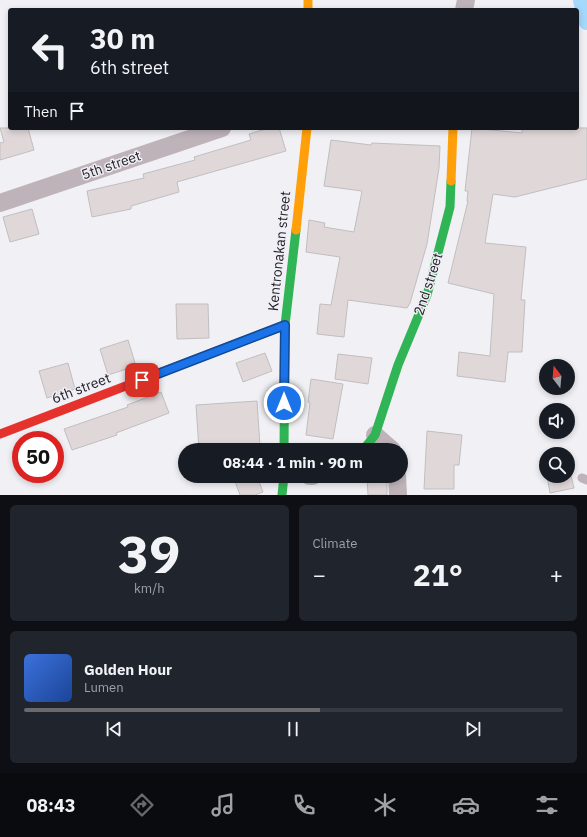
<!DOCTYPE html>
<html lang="en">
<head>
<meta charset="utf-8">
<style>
  :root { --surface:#171b24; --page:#20242c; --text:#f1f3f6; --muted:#9ea1a6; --line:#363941; --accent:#6a696d }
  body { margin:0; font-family:"IBM Plex Sans",sans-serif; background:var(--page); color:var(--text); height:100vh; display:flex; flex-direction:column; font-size:15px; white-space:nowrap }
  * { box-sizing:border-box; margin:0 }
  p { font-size:13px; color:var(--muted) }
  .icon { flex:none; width:22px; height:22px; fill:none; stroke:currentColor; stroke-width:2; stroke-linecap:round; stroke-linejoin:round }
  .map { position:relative; height:495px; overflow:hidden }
  .details { display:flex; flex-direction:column; gap:10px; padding:10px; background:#0d0f14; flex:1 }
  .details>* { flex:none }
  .top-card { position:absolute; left:8px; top:8px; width:571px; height:122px; border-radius:4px; box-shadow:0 2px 6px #0003; background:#171b24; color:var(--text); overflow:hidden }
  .needle { width:26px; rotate:344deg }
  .tools { position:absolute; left:539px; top:359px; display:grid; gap:8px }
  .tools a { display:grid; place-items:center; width:36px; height:36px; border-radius:50%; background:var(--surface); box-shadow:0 2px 6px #0003; font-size:20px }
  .speed { position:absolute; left:12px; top:431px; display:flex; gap:8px; font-size:20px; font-weight:700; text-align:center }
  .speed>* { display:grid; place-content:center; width:52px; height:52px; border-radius:50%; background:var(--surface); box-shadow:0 2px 6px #0003; line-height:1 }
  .speed .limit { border:6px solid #d22; background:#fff; color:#111 }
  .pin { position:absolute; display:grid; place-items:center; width:34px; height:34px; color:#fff; margin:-17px; border-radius:8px; box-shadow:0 2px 6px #0006 }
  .me { position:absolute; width:44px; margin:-22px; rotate:0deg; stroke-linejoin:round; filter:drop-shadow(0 0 3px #0008) }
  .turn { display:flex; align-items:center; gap:14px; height:84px; padding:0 16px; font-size:18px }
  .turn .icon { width:52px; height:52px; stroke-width:2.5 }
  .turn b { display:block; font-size:28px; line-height:34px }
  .then { display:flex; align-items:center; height:38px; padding:0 16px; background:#0003; gap:8px; font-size:15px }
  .big { font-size:30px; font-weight:700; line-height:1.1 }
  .details .widget { flex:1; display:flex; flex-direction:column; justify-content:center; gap:6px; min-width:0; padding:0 14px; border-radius:6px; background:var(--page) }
  .details .dial { align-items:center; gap:0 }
  .dial b { font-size:52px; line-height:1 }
  .song { display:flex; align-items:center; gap:12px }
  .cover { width:48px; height:48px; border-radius:6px; background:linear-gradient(135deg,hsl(220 70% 55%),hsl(220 70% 35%)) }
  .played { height:4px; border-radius:2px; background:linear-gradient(90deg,var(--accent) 55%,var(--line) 55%) }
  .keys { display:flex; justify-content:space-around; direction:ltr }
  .heat { display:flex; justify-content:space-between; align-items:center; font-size:22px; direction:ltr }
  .details .tiles { flex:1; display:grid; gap:10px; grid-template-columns:1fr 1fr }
  .widget:last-child { grid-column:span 2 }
  .trip { position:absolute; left:178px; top:443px; width:230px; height:40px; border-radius:20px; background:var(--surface); box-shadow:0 2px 6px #0003; font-weight:700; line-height:40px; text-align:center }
  .dock { display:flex; height:64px; justify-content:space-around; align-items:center; background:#090b0e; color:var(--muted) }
  .dock .icon { width:28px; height:28px }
  .dock .current { color:var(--accent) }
  .dock b { font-size:18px; color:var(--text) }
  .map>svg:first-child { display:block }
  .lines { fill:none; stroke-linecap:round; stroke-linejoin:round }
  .canal { stroke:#a4d9fc; stroke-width:18 }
  .building { fill:#e0d8d8; stroke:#c1bec0 }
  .lane { stroke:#bfb3ba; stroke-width:9 }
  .street { stroke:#bfb3ba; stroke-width:18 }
  .fast { stroke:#30b455; stroke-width:9 }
  .slow { stroke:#ff9f0a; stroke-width:9 }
  .jam { stroke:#e5322d; stroke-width:9 }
  .route-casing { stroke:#114b97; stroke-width:10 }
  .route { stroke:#1a73e8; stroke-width:7 }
  .labels { text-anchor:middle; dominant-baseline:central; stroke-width:3; stroke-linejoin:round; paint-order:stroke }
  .street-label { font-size:14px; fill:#222124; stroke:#f0eef6 }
</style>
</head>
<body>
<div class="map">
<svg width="587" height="495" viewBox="0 0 587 495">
  <rect width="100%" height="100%" fill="#f1f0f4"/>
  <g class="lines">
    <path class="canal" d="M582,0L587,21"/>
  </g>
  <g class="building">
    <path d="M0,128H28L34,150L0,160V143L4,142Z"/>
    <path d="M269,128H279L286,151L177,182L179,192L131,206V209L92,217L87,191L144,178L143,174L195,160L194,157L251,140L249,134Z"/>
    <path d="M472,128L522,133V128H587V179L515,197L493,194L485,243L526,247L521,300H525L522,352H508L505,382L457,376L459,352L490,356L494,294L448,283L468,201H467L468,191H465Z"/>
    <path d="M331,140L371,145L372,143L440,146L439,168L427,244L410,303L407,308L348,300L344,337L317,334L320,304L331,305L340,257L306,252L309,220L325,223L324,227L354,232L362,191L324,186Z"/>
    <path d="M32,209L39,234L10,242L3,217Z"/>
    <path d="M176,304H208L209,338L177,339Z"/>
    <path d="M128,340L136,366L108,375L100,349Z"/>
    <path d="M265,353L272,371L243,382L236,363Z"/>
    <path d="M338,354L372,358L368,384L335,379Z"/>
    <path d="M68,363L75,389L47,398L39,371Z"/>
    <path d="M311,379L343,384L333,439L306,435L310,403L308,402Z"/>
    <path d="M161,392L169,413L116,433L117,435L72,450L64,429L128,407L127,405Z"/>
    <path d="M257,401L260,446L199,450L196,405Z"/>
    <path d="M427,431L462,435L459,465H454V489H424Z"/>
    <path d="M233,476H257L263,492L255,495H240Z"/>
    <path d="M367,476H387V495H368Z"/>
    <path d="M547,476H571L574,488L550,493Z"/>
  </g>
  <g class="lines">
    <path class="lane" d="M582,478L587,480"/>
    <g class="street">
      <path d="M464,10L466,0"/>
      <path d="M0,203L222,128"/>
      <path d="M375,435L392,450"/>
      <path d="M309,476H313"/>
      <path d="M397,476L398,495"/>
    </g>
    <g class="fast">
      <path d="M284,450L285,325L296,230"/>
      <path d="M363,450L375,435L398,365L427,295L450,207L451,181"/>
      <path d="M282,495L284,476"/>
    </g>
    <g class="slow">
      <path d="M308,0V10"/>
      <path d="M451,181L453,128"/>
      <path d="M296,230L307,128"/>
    </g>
    <path class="jam" d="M0,434L285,325"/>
  </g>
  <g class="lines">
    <g class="route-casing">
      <path id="route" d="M142,380L285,325L284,403"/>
    </g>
    <use href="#route" class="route"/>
  </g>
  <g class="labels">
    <g class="street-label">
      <text transform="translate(111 165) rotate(-19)">5th street</text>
      <text transform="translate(279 251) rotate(-84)">Kentronakan street</text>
      <text transform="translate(428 284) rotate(-72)">2nd street</text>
      <text transform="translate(81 388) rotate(-21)">6th street</text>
    </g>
  </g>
</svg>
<div class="tools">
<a><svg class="needle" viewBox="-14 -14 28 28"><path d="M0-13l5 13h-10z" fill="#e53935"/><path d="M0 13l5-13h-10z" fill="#9ea1a6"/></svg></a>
<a><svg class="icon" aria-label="sound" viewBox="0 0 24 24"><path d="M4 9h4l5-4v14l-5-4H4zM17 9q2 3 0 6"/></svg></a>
<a><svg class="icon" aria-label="search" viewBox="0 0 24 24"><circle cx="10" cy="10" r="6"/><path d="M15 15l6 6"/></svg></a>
</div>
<div class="speed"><div class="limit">50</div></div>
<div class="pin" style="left:142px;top:380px;background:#d93025"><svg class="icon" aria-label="arrive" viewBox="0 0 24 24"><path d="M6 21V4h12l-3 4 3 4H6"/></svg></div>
<svg class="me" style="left:284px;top:403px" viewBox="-20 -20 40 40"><circle r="17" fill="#1a73e8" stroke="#fff" stroke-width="3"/><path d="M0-11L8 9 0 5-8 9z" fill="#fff"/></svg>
<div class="trip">08:44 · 1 min · 90 m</div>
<div class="top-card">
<div class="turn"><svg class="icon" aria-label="left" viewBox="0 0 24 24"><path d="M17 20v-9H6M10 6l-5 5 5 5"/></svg><div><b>30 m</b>6th street</div></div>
<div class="then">Then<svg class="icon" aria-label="arrive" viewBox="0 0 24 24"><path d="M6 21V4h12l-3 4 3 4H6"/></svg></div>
</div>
</div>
<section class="details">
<div class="tiles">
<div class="widget dial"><b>39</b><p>km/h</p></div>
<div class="widget"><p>Climate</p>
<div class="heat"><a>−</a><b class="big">21°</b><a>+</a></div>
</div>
<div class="widget">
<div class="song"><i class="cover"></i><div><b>Golden Hour</b><p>Lumen</p></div></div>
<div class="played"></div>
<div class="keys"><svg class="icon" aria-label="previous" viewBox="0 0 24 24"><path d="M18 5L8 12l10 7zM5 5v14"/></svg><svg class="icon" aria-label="pause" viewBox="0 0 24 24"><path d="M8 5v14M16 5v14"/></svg><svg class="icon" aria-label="next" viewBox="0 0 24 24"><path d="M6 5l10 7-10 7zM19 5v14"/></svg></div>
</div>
</div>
</section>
<nav class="dock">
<b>08:43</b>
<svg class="icon current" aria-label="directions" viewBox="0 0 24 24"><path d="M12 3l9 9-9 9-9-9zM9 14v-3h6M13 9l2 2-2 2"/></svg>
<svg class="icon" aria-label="music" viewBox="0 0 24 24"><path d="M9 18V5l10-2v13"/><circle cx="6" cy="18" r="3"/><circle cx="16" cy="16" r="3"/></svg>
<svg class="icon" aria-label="phone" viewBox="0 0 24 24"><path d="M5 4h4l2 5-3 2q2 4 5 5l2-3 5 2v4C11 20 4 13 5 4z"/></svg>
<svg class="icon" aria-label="climate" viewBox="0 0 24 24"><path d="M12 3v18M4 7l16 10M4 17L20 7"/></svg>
<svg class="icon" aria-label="car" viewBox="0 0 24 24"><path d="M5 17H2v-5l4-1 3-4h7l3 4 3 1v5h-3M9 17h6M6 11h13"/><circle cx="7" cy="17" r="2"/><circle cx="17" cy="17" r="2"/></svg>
<svg class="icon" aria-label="filters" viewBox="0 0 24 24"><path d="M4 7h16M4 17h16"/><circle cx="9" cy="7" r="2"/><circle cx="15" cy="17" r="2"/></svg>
</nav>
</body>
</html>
